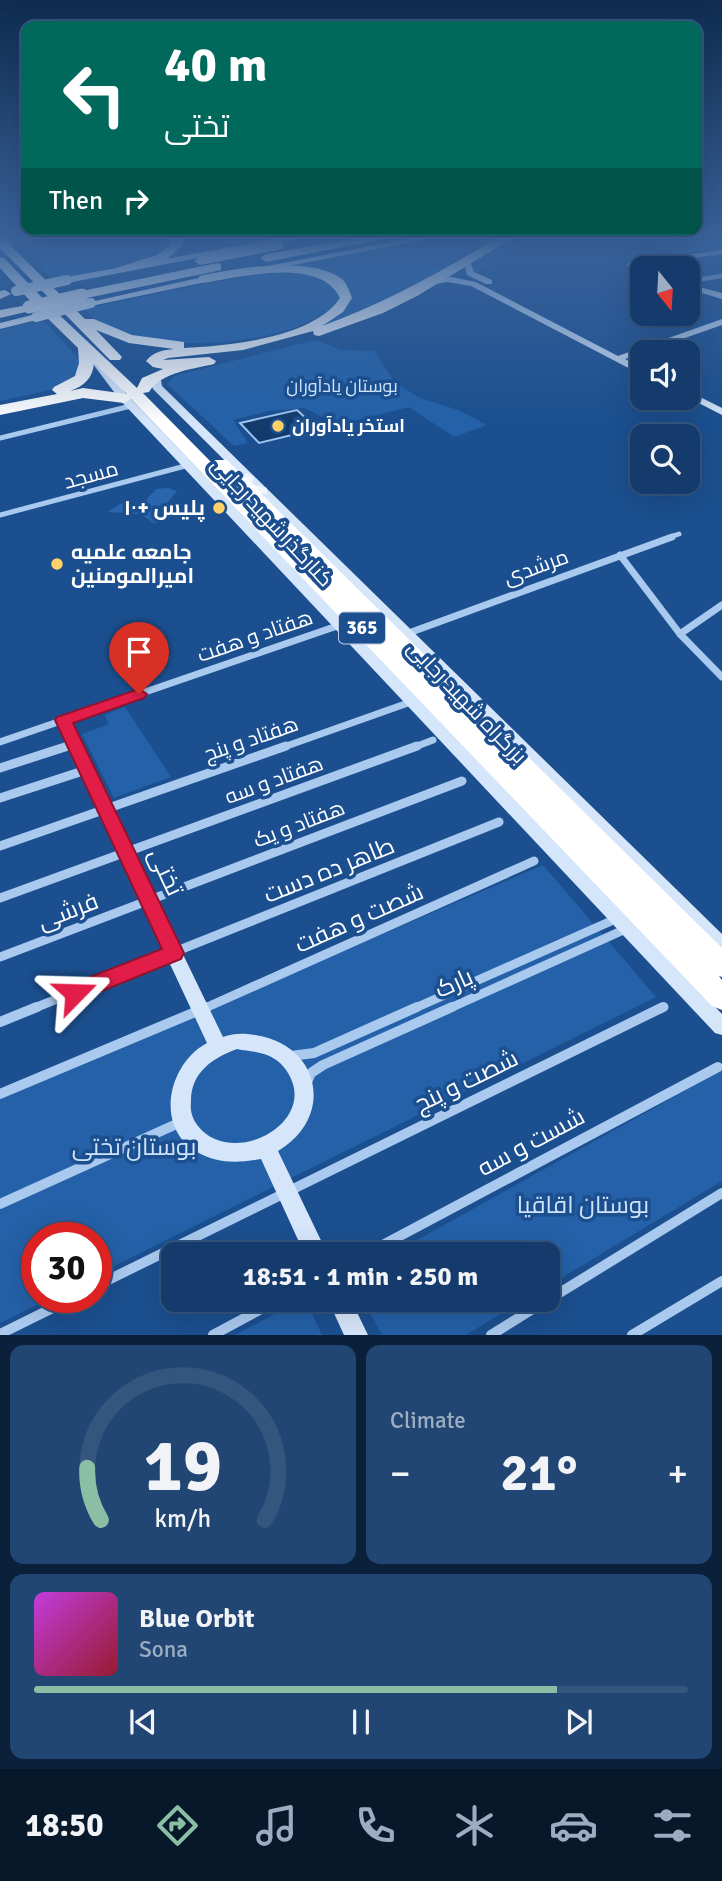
<!DOCTYPE html>
<html lang="en">
<head>
<meta charset="utf-8">
<style>
  :root { --surface:#143b6b; --page:#214673; --text:#f1f3f6; --muted:#9dadc1; --line:#33557e; --accent:#8abfa5 }
  body { margin:0; font-family:Signika,Cairo,sans-serif; background:var(--page); color:var(--text); height:100vh; display:flex; flex-direction:column; font-size:26px; white-space:nowrap }
  * { box-sizing:border-box; margin:0 }
  p { font-size:23px; color:var(--muted) }
  .icon { flex:none; width:38px; height:38px; fill:none; stroke:currentColor; stroke-width:2; stroke-linecap:round; stroke-linejoin:round }
  .map { position:relative; height:1335px; overflow:hidden }
  .drawer { display:flex; flex-direction:column; gap:10px; padding:10px; background:#0b203b; flex:1 }
  .drawer>* { flex:none }
  .hud { position:absolute; left:21px; top:21px; width:681px; height:214px; border-radius:14px; box-shadow:0 7px 28px #0002,0 0 0 2px var(--line); background:#00695c; color:#fff; overflow:hidden }
  .needle { width:46px; rotate:162deg }
  .controls { position:absolute; left:630px; top:256px; display:grid; gap:14px }
  .controls a { display:grid; place-items:center; width:70px; height:70px; border-radius:14px; background:var(--surface); box-shadow:0 7px 28px #0002,0 0 0 2px var(--line); font-size:35px }
  .speed { position:absolute; left:21px; top:1222px; display:flex; gap:14px; font-size:35px; font-weight:700; text-align:center }
  .speed>* { display:grid; place-content:center; width:91px; height:91px; border-radius:50%; background:var(--surface); box-shadow:0 7px 28px #0002,0 0 0 2px var(--line); line-height:1 }
  .speed .limit { border:10px solid #d22; background:#fff; color:#111 }
  .pin { position:absolute; display:grid; place-items:center; width:60px; height:60px; color:#fff; margin:-72px -30px; border-radius:50% 50% 50% 0; rotate:-45deg; box-shadow:0 0 7px #0007 }
  .pin .icon { rotate:45deg }
  .me { position:absolute; width:77px; margin:-38px; rotate:68deg; stroke-linejoin:round; filter:drop-shadow(0 0 5px #0008) }
  .turn { display:flex; align-items:center; gap:24px; height:147px; padding:0 28px; font-size:32px }
  .turn .icon { width:91px; height:91px; stroke-width:2.5 }
  .turn b { display:block; font-size:49px; line-height:60px }
  .then { display:flex; align-items:center; height:66px; padding:0 28px; background:#0003; gap:14px; font-size:26px }
  .big { font-size:52px; font-weight:800; line-height:1.1 }
  .drawer .widget { flex:1; display:flex; flex-direction:column; justify-content:center; gap:10px; min-width:0; padding:0 24px; border-radius:14px; background:var(--page) }
  .drawer .dial { align-items:center; gap:0 }
  .dial svg { height:182px; overflow:visible; fill:none; stroke:var(--line); stroke-width:7; stroke-linecap:round; text-anchor:middle }
  .dial text { fill:var(--text); stroke:none }
  .song { display:flex; align-items:center; gap:21px }
  .cover { width:84px; height:84px; border-radius:10px; background:linear-gradient(135deg,hsl(290 70% 55%),hsl(350 70% 35%)) }
  .played { height:7px; border-radius:4px; background:linear-gradient(90deg,var(--accent) 80%,var(--line) 80%) }
  .keys { display:flex; justify-content:space-around; direction:ltr }
  .heat { display:flex; justify-content:space-between; align-items:center; font-size:38px; direction:ltr }
  .drawer .tiles { flex:1; display:grid; gap:10px; grid-template-columns:1fr 1fr }
  .widget:last-child { grid-column:span 2 }
  .trip { position:absolute; left:161px; top:1242px; width:399px; height:70px; border-radius:14px; background:var(--surface); box-shadow:0 7px 28px #0002,0 0 0 2px var(--line); font-weight:800; line-height:70px; text-align:center }
  .tab-bar { display:flex; height:112px; justify-content:space-around; align-items:center; background:#08182b; color:var(--muted) }
  .tab-bar .icon { width:49px; height:49px }
  .tab-bar .on { color:var(--accent) }
  .tab-bar b { font-size:32px; color:var(--text) }
  .map>svg:first-child { display:block }
  .green { fill:#2461a8 }
  .water { fill:#123a6d; stroke:#9cc4f0; stroke-width:2 }
  .building { fill:#2a66ad }
  .lines { fill:none; stroke-linecap:round; stroke-linejoin:round }
  .street-far4 { stroke:#a9c9ee; stroke-width:4.5 }
  .street-far3 { stroke:#a9c9ee; stroke-width:5 }
  .street-far2 { stroke:#a9c9ee; stroke-width:7 }
  .street-far1 { stroke:#a9c9ee; stroke-width:9 }
  .street { stroke:#a9c9ee; stroke-width:10 }
  .secondary { fill:#d6e6fa; fill-rule:evenodd }
  .primary { fill:#f0f6ff; fill-rule:evenodd }
  .highway { fill:#fff; fill-rule:evenodd }
  .primary-bridge { stroke:#f0f6ff; stroke-width:10 }
  .highway-bridge { stroke:#fff; stroke-width:13 }
  .route { fill:#e11d48; stroke:#92132f; stroke-width:2 }
  .poi-dot { fill:#ffd166; stroke:#1b4f8f; stroke-width:2.5 }
  .labels { text-anchor:middle; dominant-baseline:central; stroke-width:7; stroke-linejoin:round; paint-order:stroke }
  .far-park-label { font-size:18px; fill:#cfe3fa; stroke:#1b4f8f }
  .far-poi-label { font-size:18px; font-weight:bold; fill:#fff; stroke:#1b4f8f; text-anchor:start }
  .shield { fill:#1b4f8f; stroke:#bbcadd; stroke-width:2 }
  .shield-label { font-size:19px; font-weight:bold; fill:#fff }
  .street-label { font-size:21px; fill:#fff; stroke:#1b4f8f }
  .poi-label { font-size:21px; font-weight:bold; fill:#fff; stroke:#1b4f8f; text-anchor:end }
  .near-street-label { font-size:24px; fill:#fff; stroke:#1b4f8f }
  .near-park-label { font-size:24px; fill:#cfe3fa; stroke:#1b4f8f }
</style>
</head>
<body>
<div class="map">
<svg width="722" height="1335" viewBox="0 0 722 1335">
  <rect width="100%" height="100%" fill="#1b4f8f"/>
  <g class="green">
    <path d="M26,236H169L172,244L166,253L135,263L53,280L23,250Z"/>
    <path d="M179,236H294L162,259L175,253L181,246Z"/>
    <path d="M451,236H501L392,301L317,330L307,329C324,321 362,310 347,287L284,266Z"/>
    <path d="M518,236H556L514,249L477,273L469,266L474,260Z"/>
    <path d="M295,271L325,278L342,296C306,346 179,351 124,335C107,330 96,321 84,309L260,273Z"/>
    <path d="M42,319L81,361L82,372L55,389L0,401V330Z"/>
    <path d="M315,340L341,350L374,351L395,383L420,398L458,410L487,425L454,437L409,407L338,425L304,408L269,411L233,420L248,443L234,446L167,384L174,376Z"/>
    <path d="M125,707L171,777L114,798L82,734L109,724L104,715Z"/>
    <path d="M543,865L656,997L96,1275V1237H37V1297H53L0,1323V1098Z"/>
    <path d="M722,1070V1181L548,1286V1255H390Z"/>
    <path d="M301,1300H306L322,1335H235Z"/>
    <path d="M363,1300H523L466,1335H382Z"/>
  </g>
  <path class="water" d="M297,410L317,429L259,443L240,423Z"/>
  <g class="building">
    <path d="M687,236H713L722,242V248L670,254L650,241Z"/>
    <path d="M168,488L177,491L167,503L170,505L163,509L172,516L165,523H154L140,514L108,512L120,504L144,502L156,489Z"/>
  </g>
  <g class="lines">
    <path class="street-far4" d="M688,281L722,276"/>
    <g class="street-far3">
      <path d="M0,438L131,406"/>
      <path d="M0,515L189,465"/>
      <path d="M667,538L679,534"/>
    </g>
    <g class="street-far2">
      <path d="M620,555L680,634L722,677"/>
      <path d="M406,634L672,537"/>
      <path d="M680,634L722,605"/>
      <path d="M0,742L340,625"/>
      <path d="M63,748L74,744"/>
      <path d="M281,748L408,703"/>
      <path d="M412,748L433,740"/>
    </g>
    <g class="street-far1">
      <path d="M0,768L68,746"/>
      <path d="M0,798L86,770"/>
      <path d="M0,846L286,746"/>
      <path d="M0,898L417,746"/>
      <path d="M0,957L462,781"/>
      <path d="M32,1009L499,822"/>
      <path d="M203,1009L534,861"/>
      <path d="M413,1009L618,918"/>
      <path d="M448,1009L628,928"/>
      <path d="M660,1009L664,1007"/>
    </g>
    <g class="street">
      <path d="M0,1022L37,1007"/>
      <path d="M291,1056L314,1053L417,1007"/>
      <path d="M307,1082L311,1073L323,1065L452,1007"/>
      <path d="M0,1094L207,1007"/>
      <path d="M0,1204L181,1122"/>
      <path d="M364,1255L718,1067"/>
      <path d="M96,1286L663,1007"/>
      <path d="M548,1300L722,1193"/>
      <path d="M0,1334L75,1297"/>
      <path d="M213,1335L278,1300"/>
      <path d="M491,1335L547,1300"/>
      <path d="M632,1335L722,1281"/>
    </g>
    <g class="secondary">
      <path d="M722,250V254L636,266L642,270V275L632,272L627,264L631,262Z"/>
      <path d="M463,258H469L474,272L492,280V284H486L467,275Z"/>
      <path d="M447,276L476,282L618,356L722,319V325L625,359L642,368V375L471,286L447,282L431,285L427,282Z"/>
      <path d="M688,284L722,293V299L688,289Z"/>
      <path d="M92,358H98L128,396L722,1014V1035L715,1033L120,400L90,360Z"/>
      <path d="M154,374H160L162,386L722,934V952L716,950L153,389L150,380Z"/>
      <path d="M688,391L722,408V415L687,397Z"/>
      <path d="M63,716L70,721L223,1037C235,1033 242,1033 255,1035C321,1045 335,1117 278,1151L328,1255H305L261,1159C238,1163 218,1164 197,1152C154,1127 168,1064 207,1043L56,721ZM237,1049C246,1051 255,1051 264,1054C274,1057 283,1064 288,1073C319,1123 232,1169 198,1126C192,1118 190,1111 191,1101C191,1073 212,1058 237,1049Z"/>
      <path d="M328,1300H351L368,1335H344Z"/>
    </g>
    <g class="primary">
      <path d="M290,236H313L67,283L62,280L67,277Z"/>
      <path d="M421,236H444L252,273L247,270Z"/>
      <path d="M221,273L225,274V278L91,306L86,303Z"/>
      <path d="M36,314L42,317L40,319L0,329V323Z"/>
      <path d="M247,473L254,477L252,484L267,488V494L239,490L237,487L240,477Z"/>
    </g>
    <g class="highway">
      <path d="M169,236H181L183,245L165,261L122,272L116,268L157,255L171,244Z"/>
      <path d="M370,236H398L266,262L260,258L266,254Z"/>
      <path d="M501,236H516L417,296L383,313L319,336L314,335L313,331L243,350L168,358L163,360L209,357L216,361L214,364C193,369 161,372 149,392L143,393L213,464L215,460H227L722,948V977L719,976L722,980V1010L712,1006L131,399L124,403L83,398L0,415V405L57,394L52,390L54,387L75,376L79,363L78,348L34,305V310L0,318V310L33,304L0,268V257L4,258L52,308L137,388L142,378L163,369L153,367L146,361C153,352 163,350 174,349L129,343L96,330L122,357L120,360H110L0,248V237L4,239L85,319H94L132,335L184,342V348C229,346 313,338 340,298C321,256 239,277 203,283L199,282V276C235,268 310,255 342,279C347,284 350,292 352,298L343,312L322,326C388,302 441,271 501,236ZM94,363L127,394L83,388L70,391C84,386 93,378 94,363Z"/>
      <path d="M279,242L283,243V249L200,265L194,261L200,257Z"/>
      <path d="M217,263L221,264V270L82,299L76,295L82,291Z"/>
      <path d="M5,290L11,294L0,299V291Z"/>
    </g>
    <g class="primary-bridge">
      <path d="M16,291L67,280"/>
      <path d="M36,317L91,303"/>
    </g>
    <path class="highway-bridge" d="M29,307L82,295"/>
  </g>
  <linearGradient id="sky" x2="0" y2="1"><stop stop-color="#0f2b4f"/><stop offset="0.56" stop-color="#39639b"/><stop offset="1" stop-color="#39639b" stop-opacity="0"/></linearGradient>
  <rect width="722" height="423" fill="url(#sky)"/>
  <path class="route" d="M139,689L147,694L144,698L73,723L184,953L181,959L75,1002L67,999L64,993L67,986L162,949L55,720L57,717Z"/>
  <g class="poi-dot">
    <circle cx="278" cy="426" r="7"/>
    <circle cx="219" cy="508" r="7"/>
    <circle cx="57" cy="564" r="7"/>
  </g>
  <g class="labels">
    <g class="far-park-label">
      <text x="342" y="386">بوستان یادآوران</text>
    </g>
    <g class="far-poi-label">
      <text x="292" y="426">استخر یادآوران</text>
    </g>
    <rect class="shield" x="339" y="612.5" width="46" height="31" rx="5"/>
    <g class="shield-label">
      <text x="362" y="628">365</text>
    </g>
    <g class="street-label">
      <text transform="translate(91 475) rotate(-15)">مسجد</text>
      <text transform="translate(272 522) rotate(47)">کنارگذر شهید رجایی</text>
      <text transform="translate(536 567) rotate(-20)">مرشدی</text>
      <text transform="translate(255 636) rotate(-19)">هفتاد و هفت</text>
      <text transform="translate(467 702) rotate(46)">بزرگراه شهید رجایی</text>
      <text transform="translate(251 739) rotate(-19)">هفتاد و پنج</text>
      <text transform="translate(274 780) rotate(-20)">هفتاد و سه</text>
      <text transform="translate(299 824) rotate(-21)">هفتاد و یک</text>
    </g>
    <g class="poi-label">
      <text x="205" y="508">پلیس +۱۰</text>
      <text x="71" y="552" text-anchor="start">جامعه علمیه<tspan x="71" dy="24">امیرالمومنین</tspan></text>
    </g>
    <g class="near-street-label">
      <text transform="translate(329 870) rotate(-22)">طاهر ده دست</text>
      <text transform="translate(166 872) rotate(65)">تختی</text>
      <text transform="translate(68 911) rotate(-21)">فرشی</text>
      <text transform="translate(359 918) rotate(-24)">شصت و هفت</text>
      <text transform="translate(454 983) rotate(-24)">پارک</text>
      <text transform="translate(466 1081) rotate(-26)">شصت و پنج</text>
      <text transform="translate(531 1142) rotate(-28)">شست و سه</text>
    </g>
    <g class="near-park-label">
      <text x="134" y="1147">بوستان تختی</text>
      <text x="583" y="1205">بوستان اقاقیا</text>
    </g>
  </g>
</svg>
<div class="controls">
<a><svg class="needle" viewBox="-14 -14 28 28"><path d="M0-13l5 13h-10z" fill="#e53935"/><path d="M0 13l5-13h-10z" fill="#9dadc1"/></svg></a>
<a><svg class="icon" aria-label="sound" viewBox="0 0 24 24"><path d="M4 9h4l5-4v14l-5-4H4zM17 9q2 3 0 6"/></svg></a>
<a><svg class="icon" aria-label="search" viewBox="0 0 24 24"><circle cx="10" cy="10" r="6"/><path d="M15 15l6 6"/></svg></a>
</div>
<div class="speed"><div class="limit">30</div></div>
<div class="pin" style="left:139px;top:694px;background:#d93025"><svg class="icon" aria-label="arrive" viewBox="0 0 24 24"><path d="M6 21V4h12l-3 4 3 4H6"/></svg></div>
<svg class="me" style="left:75px;top:993px" viewBox="-20 -20 40 40"><path d="M0-17L14 15 0 8-14 15z" fill="#e11d48" stroke="#fff" stroke-width="4"/></svg>
<div class="trip">18:51 · 1 min · 250 m</div>
<div class="hud">
<div class="turn"><svg class="icon" aria-label="left" viewBox="0 0 24 24"><path d="M17 20v-9H6M10 6l-5 5 5 5"/></svg><div><b>40 m</b>تختی</div></div>
<div class="then">Then<svg class="icon" aria-label="right" viewBox="0 0 24 24"><path d="M7 20v-9h11M14 6l5 5-5 5"/></svg></div>
</div>
</div>
<section class="drawer">
<div class="tiles">
<div class="widget dial"><svg viewBox="0 0 100 80">
<path d="M14 69A42 42 0 1 1 86 69"/>
<path d="M14 69A42 42 0 0 1 8 46" stroke="#8abfa5"/>
<text x="50" y="56" font-size="32" font-weight="700">19</text>
<text x="50" y="72" font-size="11">km/h</text>
</svg></div>
<div class="widget"><p>Climate</p>
<div class="heat"><a>−</a><b class="big">21°</b><a>+</a></div>
</div>
<div class="widget">
<div class="song"><i class="cover"></i><div><b>Blue Orbit</b><p>Sona</p></div></div>
<div class="played"></div>
<div class="keys"><svg class="icon" aria-label="previous" viewBox="0 0 24 24"><path d="M18 5L8 12l10 7zM5 5v14"/></svg><svg class="icon" aria-label="pause" viewBox="0 0 24 24"><path d="M8 5v14M16 5v14"/></svg><svg class="icon" aria-label="next" viewBox="0 0 24 24"><path d="M6 5l10 7-10 7zM19 5v14"/></svg></div>
</div>
</div>
</section>
<nav class="tab-bar">
<b>18:50</b>
<svg class="icon on" aria-label="directions" viewBox="0 0 24 24"><path d="M12 3l9 9-9 9-9-9zM9 14v-3h6M13 9l2 2-2 2"/></svg>
<svg class="icon" aria-label="music" viewBox="0 0 24 24"><path d="M9 18V5l10-2v13"/><circle cx="6" cy="18" r="3"/><circle cx="16" cy="16" r="3"/></svg>
<svg class="icon" aria-label="phone" viewBox="0 0 24 24"><path d="M5 4h4l2 5-3 2q2 4 5 5l2-3 5 2v4C11 20 4 13 5 4z"/></svg>
<svg class="icon" aria-label="climate" viewBox="0 0 24 24"><path d="M12 3v18M4 7l16 10M4 17L20 7"/></svg>
<svg class="icon" aria-label="car" viewBox="0 0 24 24"><path d="M5 17H2v-5l4-1 3-4h7l3 4 3 1v5h-3M9 17h6M6 11h13"/><circle cx="7" cy="17" r="2"/><circle cx="17" cy="17" r="2"/></svg>
<svg class="icon" aria-label="filters" viewBox="0 0 24 24"><path d="M4 7h16M4 17h16"/><circle cx="9" cy="7" r="2"/><circle cx="15" cy="17" r="2"/></svg>
</nav>
</body>
</html>
